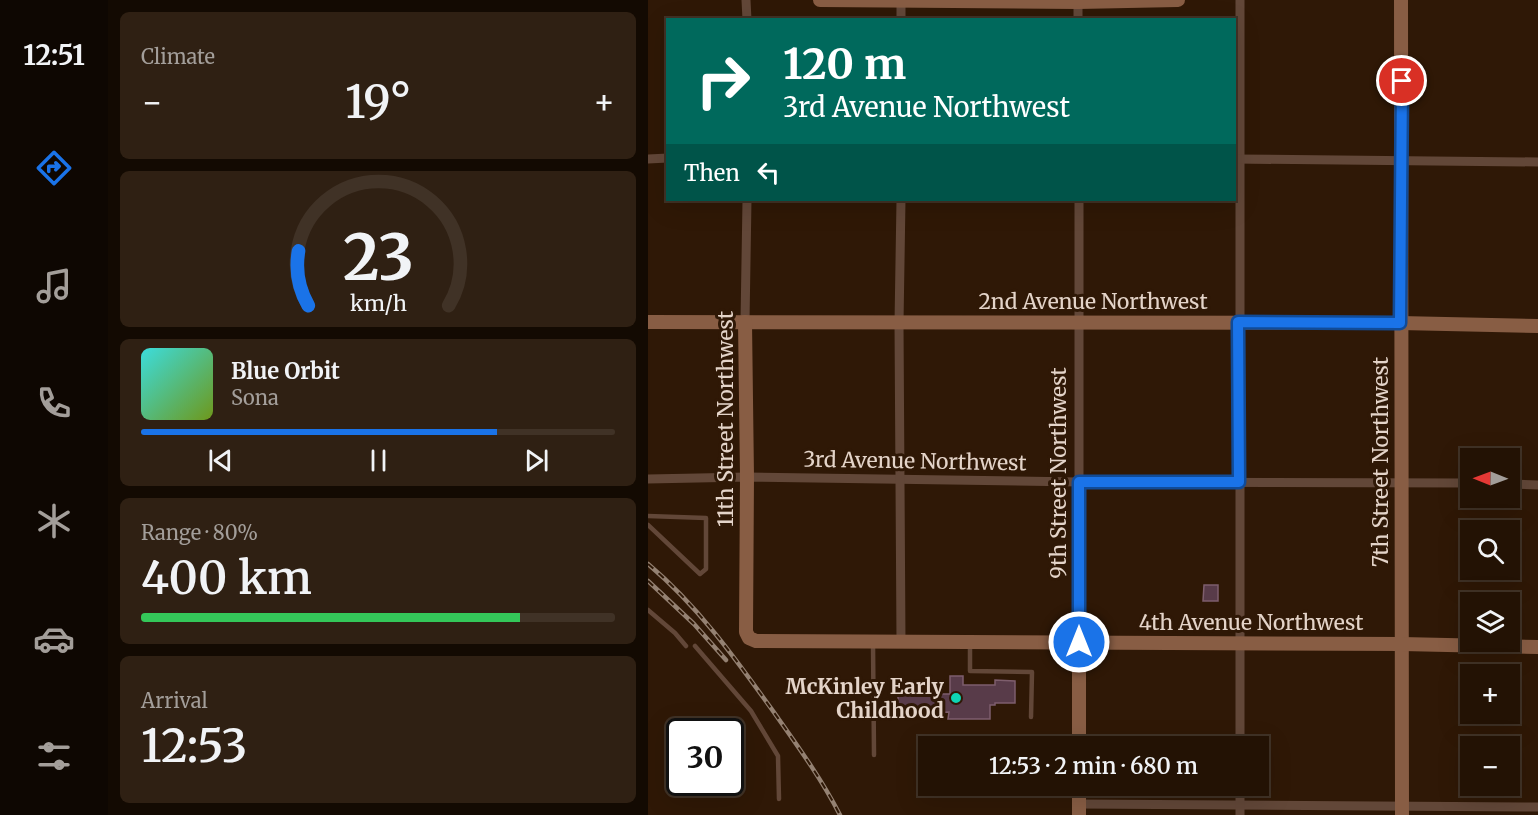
<!DOCTYPE html>
<html lang="en">
<head>
<meta charset="utf-8">
<style>
  :root { --surface:#231204; --page:#2f2013; --text:#f1f3f6; --muted:#a39e9a; --line:#403226; --accent:#1a73e8 }
  body { margin:0; font-family:Merriweather,serif; background:var(--page); color:var(--text); height:100vh; display:flex; flex-direction:column; font-size:22px; white-space:nowrap }
  * { box-sizing:border-box; margin:0 }
  p { font-size:20px; color:var(--muted) }
  .icon { flex:none; width:33px; height:33px; fill:none; stroke:currentColor; stroke-width:2; stroke-linecap:round; stroke-linejoin:round }
  .map { position:relative; flex:1; overflow:hidden }
  .details { display:flex; flex-direction:column; gap:12px; padding:12px; background:#130a02; width:540px }
  .details>* { flex:none }
  .banner { position:absolute; left:18px; top:18px; width:570px; height:183px; border-radius:0px; box-shadow:0 6px 24px #0002,0 0 0 2px var(--line); background:#00695c; color:#fff; overflow:hidden }
  .needle { width:39px; rotate:271deg }
  .controls { position:absolute; left:812px; top:448px; display:grid; gap:12px }
  .controls a { display:grid; place-items:center; width:60px; height:60px; border-radius:0px; background:var(--surface); box-shadow:0 6px 24px #0002,0 0 0 2px var(--line); font-size:30px }
  .speed { position:absolute; left:18px; top:718px; display:flex; gap:12px; font-size:30px; font-weight:700; text-align:center }
  .speed>* { display:grid; place-content:center; width:78px; height:78px; border-radius:50%; background:var(--surface); box-shadow:0 6px 24px #0002,0 0 0 2px var(--line); line-height:1 }
  .speed .limit { border:3px solid #111; border-radius:9px; background:#fff; color:#111 }
  .pin { position:absolute; display:grid; place-items:center; width:51px; height:51px; color:#fff; margin:-26px; border:3px solid #fff; border-radius:50%; box-shadow:0 2px 6px #0007 }
  .me { position:absolute; width:66px; margin:-33px; rotate:0deg; stroke-linejoin:round; filter:drop-shadow(0 0 4px #0008) }
  .turn { display:flex; align-items:center; gap:21px; height:126px; padding:0 18px; font-size:27px }
  .turn .icon { width:78px; height:78px; stroke-width:2.5 }
  .turn b { display:block; font-size:42px; line-height:51px }
  .then { display:flex; align-items:center; height:57px; padding:0 18px; background:#0003; gap:12px; font-size:22px }
  .big { font-size:45px; font-weight:600; line-height:1.1 }
  .details .card { flex:1; display:flex; flex-direction:column; justify-content:center; gap:9px; min-width:0; padding:0 21px; border-radius:9px; background:var(--page) }
  .details .dial { align-items:center; gap:0 }
  .dial svg { height:156px; overflow:visible; fill:none; stroke:var(--line); stroke-width:7; stroke-linecap:round; text-anchor:middle }
  .dial text { fill:var(--text); stroke:none }
  .song { display:flex; align-items:center; gap:18px }
  .cover { width:72px; height:72px; border-radius:9px; background:linear-gradient(135deg,hsl(180 70% 55%),hsl(80 70% 35%)) }
  .played { height:6px; border-radius:3px; background:linear-gradient(90deg,var(--accent) 75%,var(--line) 75%) }
  .keys { display:flex; justify-content:space-around; direction:ltr }
  .heat { display:flex; justify-content:space-between; align-items:center; font-size:33px; direction:ltr }
  .charge { height:9px; border-radius:4px; background:linear-gradient(90deg,#34c759 80%,var(--line) 0) }
  .trip { position:absolute; left:270px; top:736px; width:351px; height:60px; border-radius:0px; background:var(--surface); box-shadow:0 6px 24px #0002,0 0 0 2px var(--line); font-weight:600; line-height:60px; text-align:center }
  main { display:flex; flex:1; min-height:0 }
  .tabs { display:flex; flex-direction:column; width:108px; justify-content:space-around; align-items:center; background:#0e0702; color:var(--muted) }
  .tabs .icon { width:42px; height:42px }
  .tabs .on { color:var(--accent) }
  .tabs b { font-size:27px; color:var(--text) }
  .map>svg:first-child { display:block }
  .building { fill:#583b49; stroke:#7e5e6d; stroke-width:1.5 }
  .lines { fill:none; stroke-linecap:round; stroke-linejoin:round }
  .lane { stroke:#624738; stroke-width:4.5 }
  .street { stroke:#624738; stroke-width:9 }
  .secondary { stroke:#885d44; stroke-width:14 }
  .rail-casing { stroke:#948172; stroke-width:4.5 }
  .rail { stroke:#2f1806; stroke-width:2; stroke-dasharray:7; stroke-linecap:butt }
  .route-casing { stroke:#114b97; stroke-width:15 }
  .route { stroke:#1a73e8; stroke-width:10 }
  .poi-dot { fill:#0ed5b4; stroke:#2f1806; stroke-width:2 }
  .labels { text-anchor:middle; dominant-baseline:central; stroke-width:6; stroke-linejoin:round; paint-order:stroke }
  .street-label { font-size:21px; fill:#e4d4c9; stroke:#2f1806 }
  .poi-label { font-size:21px; font-weight:bold; fill:#e4d4c9; stroke:#2f1806; text-anchor:end }
</style>
</head>
<body>
<main>
<nav class="tabs">
<b>12:51</b>
<svg class="icon on" aria-label="directions" viewBox="0 0 24 24"><path d="M12 3l9 9-9 9-9-9zM9 14v-3h6M13 9l2 2-2 2"/></svg>
<svg class="icon" aria-label="music" viewBox="0 0 24 24"><path d="M9 18V5l10-2v13"/><circle cx="6" cy="18" r="3"/><circle cx="16" cy="16" r="3"/></svg>
<svg class="icon" aria-label="phone" viewBox="0 0 24 24"><path d="M5 4h4l2 5-3 2q2 4 5 5l2-3 5 2v4C11 20 4 13 5 4z"/></svg>
<svg class="icon" aria-label="climate" viewBox="0 0 24 24"><path d="M12 3v18M4 7l16 10M4 17L20 7"/></svg>
<svg class="icon" aria-label="car" viewBox="0 0 24 24"><path d="M5 17H2v-5l4-1 3-4h7l3 4 3 1v5h-3M9 17h6M6 11h13"/><circle cx="7" cy="17" r="2"/><circle cx="17" cy="17" r="2"/></svg>
<svg class="icon" aria-label="filters" viewBox="0 0 24 24"><path d="M4 7h16M4 17h16"/><circle cx="9" cy="7" r="2"/><circle cx="15" cy="17" r="2"/></svg>
</nav>
<section class="details">
<div class="card"><p>Climate</p>
<div class="heat"><a>−</a><b class="big">19°</b><a>+</a></div>
</div>
<div class="card dial"><svg viewBox="0 0 100 80">
<path d="M14 69A42 42 0 1 1 86 69"/>
<path d="M14 69A42 42 0 0 1 9 41" stroke="#1a73e8"/>
<text x="50" y="56" font-size="32" font-weight="700">23</text>
<text x="50" y="72" font-size="11">km/h</text>
</svg></div>
<div class="card">
<div class="song"><i class="cover"></i><div><b>Blue Orbit</b><p>Sona</p></div></div>
<div class="played"></div>
<div class="keys"><svg class="icon" aria-label="previous" viewBox="0 0 24 24"><path d="M18 5L8 12l10 7zM5 5v14"/></svg><svg class="icon" aria-label="pause" viewBox="0 0 24 24"><path d="M8 5v14M16 5v14"/></svg><svg class="icon" aria-label="next" viewBox="0 0 24 24"><path d="M6 5l10 7-10 7zM19 5v14"/></svg></div>
</div>
<div class="card"><p>Range · 80%</p><b class="big">400 km</b><div class="charge"></div></div>
<div class="card"><p>Arrival</p><b class="big">12:53</b></div>
</section>
<div class="map">
<svg width="890" height="815" viewBox="0 0 890 815">
  <rect width="100%" height="100%" fill="#2f1806"/>
  <g class="building">
    <path d="M556,585H570V601H555Z"/>
    <path d="M302,676H315V685H347V680L367,681V703H347V705H342V719H300L301,712L250,714V684H274V694H302Z"/>
  </g>
  <g class="lines">
    <g class="lane">
      <path d="M0,516L58,518V569L52,574L0,525"/>
      <path d="M0,610L27,633L38,646"/>
      <path d="M225,643L226,755"/>
      <path d="M322,644V671L384,672L383,717"/>
      <path d="M47,646L103,711L130,756L131,799"/>
    </g>
    <g class="street">
      <path d="M98,0L99,20"/>
      <path d="M430,0V20"/>
      <path d="M592,0V747"/>
      <path d="M253,20V0"/>
      <path d="M0,159L20,158"/>
      <path d="M586,159L890,162"/>
      <path d="M431,200V642"/>
      <path d="M97,322L99,200"/>
      <path d="M0,479L99,477L431,482L822,483"/>
      <path d="M861,484L890,485"/>
      <path d="M253,641L251,323L253,200"/>
      <path d="M431,804L890,807"/>
      <path d="M592,815V786"/>
    </g>
    <g class="secondary">
      <path d="M172,0L430,2L530,0"/>
      <path d="M753,0L754,815"/>
      <path d="M0,322L752,323L890,326"/>
      <path d="M97,322L99,477L98,632L101,638L108,641L754,644L890,647"/>
      <path d="M431,642V747"/>
      <path d="M431,786V815"/>
    </g>
    <g class="rail-casing">
      <g id="rail">
        <path d="M0,564C50,606 87,658 125,711C149,745 173,778 192,815"/>
        <path d="M0,581L46,624L78,660"/>
      </g>
    </g>
    <use href="#rail" class="rail"/>
  </g>
  <g class="lines">
    <g class="route-casing">
      <path id="route" d="M431,642V482H591L590,322L752,323L754,81"/>
    </g>
    <use href="#route" class="route"/>
  </g>
  <circle class="poi-dot" cx="308" cy="698" r="6"/>
  <g class="labels">
    <g class="street-label">
      <text x="445" y="301">2nd Avenue Northwest</text>
      <text transform="translate(77 419) rotate(-90)">11th Street Northwest</text>
      <text transform="translate(267 461) rotate(1)">3rd Avenue Northwest</text>
      <text transform="translate(732 462) rotate(-90)">7th Street Northwest</text>
      <text transform="translate(410 473) rotate(-90)">9th Street Northwest</text>
      <text x="603" y="622">4th Avenue Northwest</text>
    </g>
    <g class="poi-label">
      <text x="296" y="686">McKinley Early<tspan x="296" dy="24">Childhood</tspan></text>
    </g>
  </g>
</svg>
<div class="controls">
<a><svg class="needle" viewBox="-14 -14 28 28"><path d="M0-13l5 13h-10z" fill="#e53935"/><path d="M0 13l5-13h-10z" fill="#a39e9a"/></svg></a>
<a><svg class="icon" aria-label="search" viewBox="0 0 24 24"><circle cx="10" cy="10" r="6"/><path d="M15 15l6 6"/></svg></a>
<a><svg class="icon" aria-label="layers" viewBox="0 0 24 24"><path d="M12 4l9 5-9 5-9-5zM3 14l9 5 9-5"/></svg></a>
<a>+</a>
<a>−</a>
</div>
<div class="speed"><div class="limit">30</div></div>
<div class="pin" style="left:754px;top:81px;background:#d93025"><svg class="icon" aria-label="arrive" viewBox="0 0 24 24"><path d="M6 21V4h12l-3 4 3 4H6"/></svg></div>
<svg class="me" style="left:431px;top:642px" viewBox="-20 -20 40 40"><circle r="17" fill="#1a73e8" stroke="#fff" stroke-width="3"/><path d="M0-11L8 9 0 5-8 9z" fill="#fff"/></svg>
<div class="trip">12:53 · 2 min · 680 m</div>
<div class="banner">
<div class="turn"><svg class="icon" aria-label="right" viewBox="0 0 24 24"><path d="M7 20v-9h11M14 6l5 5-5 5"/></svg><div><b>120 m</b>3rd Avenue Northwest</div></div>
<div class="then">Then<svg class="icon" aria-label="left" viewBox="0 0 24 24"><path d="M17 20v-9H6M10 6l-5 5 5 5"/></svg></div>
</div>
</div>
</main>
</body>
</html>
